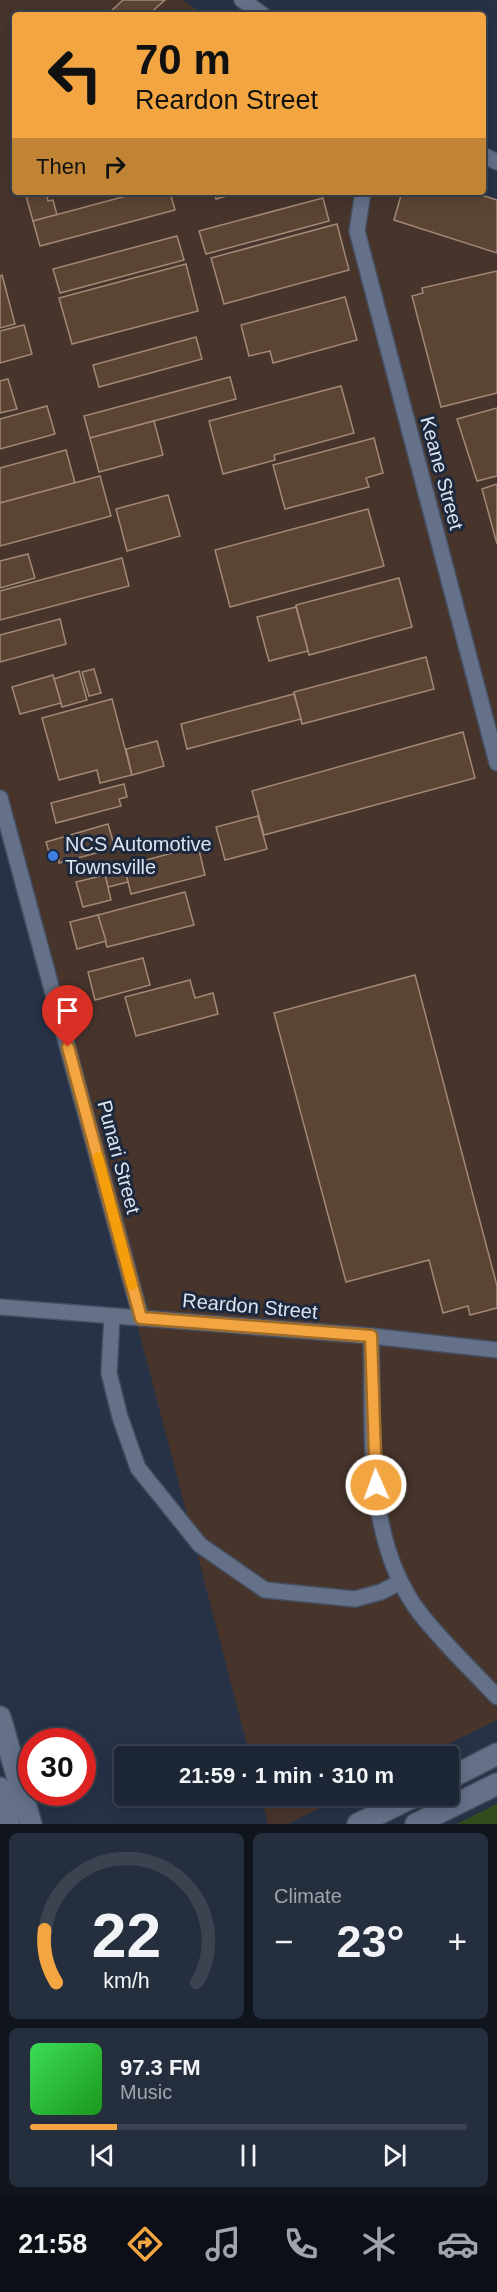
<!DOCTYPE html>
<html lang="en">
<head>
<meta charset="utf-8">
<style>
  :root { --surface:#1d2635; --page:#252e3d; --text:#f1f3f6; --muted:#a0a5ad; --line:#3b4350; --accent:#f2a541 }
  body { margin:0; font-family:Helvetica,sans-serif; background:var(--page); color:var(--text); height:100vh; display:flex; flex-direction:column; font-size:22px; white-space:nowrap }
  * { box-sizing:border-box; margin:0 }
  p { font-size:20px; color:var(--muted) }
  .icon { flex:none; width:33px; height:33px; fill:none; stroke:currentColor; stroke-width:2; stroke-linecap:round; stroke-linejoin:round }
  .map { position:relative; height:1824px; overflow:hidden }
  .sheet { display:flex; flex-direction:column; gap:9px; padding:9px; background:#10151d; flex:1 }
  .sheet>* { flex:none }
  .guide { position:absolute; left:12px; top:12px; width:474px; height:183px; border-radius:6px; box-shadow:0 3px 15px #0003,0 0 0 2px var(--line); background:#f2a541; color:#111; overflow:hidden }
  .speed { position:absolute; left:18px; top:1728px; display:flex; gap:12px; font-size:30px; font-weight:700; text-align:center }
  .speed>* { display:grid; place-content:center; width:78px; height:78px; border-radius:50%; background:var(--surface); box-shadow:0 3px 15px #0003,0 0 0 2px var(--line); line-height:1 }
  .speed .limit { border:9px solid #d22; background:#fff; color:#111 }
  .pin { position:absolute; display:grid; place-items:center; width:51px; height:51px; color:#fff; margin:-62px -26px; border-radius:50% 50% 50% 0; rotate:-45deg; box-shadow:0 0 6px #0007 }
  .pin .icon { rotate:45deg }
  .me { position:absolute; width:66px; margin:-33px; rotate:358deg; stroke-linejoin:round; filter:drop-shadow(0 0 4px #0008) }
  .turn { display:flex; align-items:center; gap:21px; height:126px; padding:0 24px; font-size:27px }
  .turn .icon { width:78px; height:78px; stroke-width:2.5 }
  .turn b { display:block; font-size:42px; line-height:51px }
  .then { display:flex; align-items:center; height:57px; padding:0 24px; background:#0003; gap:12px; font-size:22px }
  .big { font-size:45px; font-weight:700; line-height:1.1 }
  .sheet .widget { flex:1; display:flex; flex-direction:column; justify-content:center; gap:9px; min-width:0; padding:0 21px; border-radius:9px; background:var(--page) }
  .sheet .dial { align-items:center; gap:0 }
  .dial svg { height:156px; overflow:visible; fill:none; stroke:var(--line); stroke-width:7; stroke-linecap:round; text-anchor:middle }
  .dial text { fill:var(--text); stroke:none }
  .song { display:flex; align-items:center; gap:18px }
  .cover { width:72px; height:72px; border-radius:9px; background:linear-gradient(135deg,hsl(130 70% 55%),hsl(120 70% 35%)) }
  .played { height:6px; border-radius:3px; background:linear-gradient(90deg,var(--accent) 20%,var(--line) 20%) }
  .keys { display:flex; justify-content:space-around; direction:ltr }
  .heat { display:flex; justify-content:space-between; align-items:center; font-size:33px; direction:ltr }
  .sheet .tiles { flex:1; display:grid; gap:9px; grid-template-columns:1fr 1fr }
  .widget:last-child { grid-column:span 2 }
  .trip { position:absolute; left:114px; top:1746px; width:345px; height:60px; border-radius:6px; background:var(--surface); box-shadow:0 3px 15px #0003,0 0 0 2px var(--line); font-weight:700; line-height:60px; text-align:center }
  .dock { display:flex; height:96px; justify-content:space-around; align-items:center; background:#0c0f15; color:var(--muted) }
  .dock .icon { width:42px; height:42px }
  .dock .active { color:var(--accent) }
  .dock b { font-size:27px; color:var(--text) }
  .map>svg:first-child { display:block }
  .industrial { fill:#47352c }
  .green { fill:#314d1b }
  .building { fill:#5b4434; stroke:#a28876; stroke-width:1.5 }
  .lines { fill:none; stroke-linecap:round; stroke-linejoin:round }
  .street-casing { stroke:#454e60; stroke-width:18 }
  .secondary-casing { stroke:#454e60; stroke-width:24 }
  .street { stroke:#647189; stroke-width:15 }
  .secondary { stroke:#647189; stroke-width:21 }
  .route-casing { stroke:#9d6b2a; stroke-width:15 }
  .route { stroke:#f2a541; stroke-width:10 }
  .slow { stroke:#f59e0b; stroke-width:10 }
  .shop-dot { fill:#3f7fe0; stroke:#1d283d; stroke-width:2 }
  .labels { text-anchor:middle; dominant-baseline:central; stroke-width:6; stroke-linejoin:round; paint-order:stroke }
  .street-label { font-size:20px; fill:#dce4f1; stroke:#1d283d }
  .poi-label { font-size:20px; fill:#dce4f1; stroke:#1d283d; text-anchor:start }
</style>
</head>
<body>
<div class="map">
<svg width="497" height="1824" viewBox="0 0 497 1824">
  <rect width="100%" height="100%" fill="#273247"/>
  <g class="industrial">
    <path d="M0,0H183L204,15H15V192H476L497,204V1720L424,1756H250L0,799Z"/>
    <path d="M261,1796H345L288,1824H268Z"/>
  </g>
  <path class="green" d="M497,1804V1824H457Z"/>
  <g class="building">
    <path d="M123,0H165L148,15H107Z"/>
    <path d="M25,192H46L48,201L53,200L57,215L33,221Z"/>
    <path d="M141,192H170L175,210L40,246L33,221Z"/>
    <path d="M214,192H241L216,199Z"/>
    <path d="M402,192H472L497,200V253L394,220Z"/>
    <path d="M323,198L329,221L206,254L199,231Z"/>
    <path d="M337,224L349,270L224,304L211,258Z"/>
    <path d="M177,236L184,260L60,293L53,269Z"/>
    <path d="M186,264L198,311L72,344L59,298Z"/>
    <path d="M497,271V393L441,407L412,296L423,293L422,288Z"/>
    <path d="M2,275L15,324L0,328V276Z"/>
    <path d="M345,297L357,340L273,363L270,351L249,356L241,325Z"/>
    <path d="M24,325L32,354L0,363V331Z"/>
    <path d="M196,337L202,359L99,387L93,365Z"/>
    <path d="M230,377L236,399L90,438L84,416Z"/>
    <path d="M8,379L17,409L0,413V381Z"/>
    <path d="M341,386L354,433L274,455L275,460L223,474L209,421Z"/>
    <path d="M47,406L55,434L0,449V419Z"/>
    <path d="M497,408V476L477,481L457,419Z"/>
    <path d="M154,421L163,455L99,472L90,438Z"/>
    <path d="M374,438L383,473L366,478L369,487L285,509L273,465Z"/>
    <path d="M66,450L75,483L0,503V468Z"/>
    <path d="M100,476L111,516L0,546V503Z"/>
    <path d="M497,484V544L482,489Z"/>
    <path d="M168,495L180,536L127,551L116,509Z"/>
    <path d="M368,509L384,566L230,607L215,550Z"/>
    <path d="M28,554L35,578L0,588V561Z"/>
    <path d="M122,558L129,586L0,620V591Z"/>
    <path d="M399,578L412,627L309,655L296,605Z"/>
    <path d="M296,607L308,651L269,661L257,617Z"/>
    <path d="M60,619L66,644L0,662V635Z"/>
    <path d="M426,657L434,689L302,724L294,692Z"/>
    <path d="M94,669L101,693L89,696L82,672Z"/>
    <path d="M79,671L87,700L62,707L54,679Z"/>
    <path d="M53,675L61,703L20,714L12,687Z"/>
    <path d="M294,694L301,719L187,749L181,724Z"/>
    <path d="M112,699L132,775L100,783L97,770L59,780L42,718Z"/>
    <path d="M463,732L475,778L264,835L252,791Z"/>
    <path d="M157,741L164,766L132,775L126,749Z"/>
    <path d="M124,784L127,797L119,799L121,806L56,823L51,803Z"/>
    <path d="M258,816L267,849L225,860L216,827Z"/>
    <path d="M108,824L115,848L59,863V860L52,862L46,842Z"/>
    <path d="M198,846L205,875L131,894L124,866Z"/>
    <path d="M124,866L128,882L108,887L104,871Z"/>
    <path d="M105,875L111,900L83,907L76,882Z"/>
    <path d="M185,892L194,925L107,947L98,915Z"/>
    <path d="M98,915L106,941L77,949L70,922Z"/>
    <path d="M143,958L150,985L95,1000L88,972Z"/>
    <path d="M415,975L497,1286V1308L470,1315L468,1306L443,1313L429,1260L346,1282L274,1013Z"/>
    <path d="M190,980L195,998L213,993L218,1014L136,1036L125,997Z"/>
  </g>
  <g class="lines">
    <g class="street-casing">
      <g id="street">
        <path d="M242,0L263,15"/>
        <path d="M483,155L497,162"/>
        <path d="M363,192L357,231L497,763"/>
        <path d="M0,798L141,1318"/>
        <path d="M0,1307L371,1336L497,1350"/>
        <path d="M112,1316L109,1373L120,1417L138,1468L200,1545L265,1590L355,1599L381,1592L400,1582"/>
        <path d="M371,1336C374,1427 362,1536 419,1612C442,1642 471,1669 497,1697"/>
      </g>
    </g>
    <g class="secondary-casing">
      <g id="secondary">
        <path d="M0,1717L31,1824"/>
        <path d="M448,1779L497,1754"/>
        <path d="M0,1788L9,1824"/>
        <path d="M358,1824L415,1796"/>
        <path d="M416,1824L497,1784"/>
      </g>
    </g>
    <use href="#street" class="street"/>
    <use href="#secondary" class="secondary"/>
  </g>
  <g class="lines">
    <g class="route-casing">
      <path id="route" d="M68,1047L141,1318L371,1336L376,1485"/>
    </g>
    <use href="#route" class="route"/>
    <path class="slow" d="M98,1157L132,1285"/>
  </g>
  <circle class="shop-dot" cx="53" cy="856" r="6"/>
  <g class="labels">
    <g class="street-label">
      <text transform="translate(442 473) rotate(75)">Keane Street</text>
      <text transform="translate(119 1157) rotate(75)">Punari Street</text>
      <text transform="translate(250 1306) rotate(5)">Reardon Street</text>
    </g>
    <g class="poi-label">
      <text x="65" y="844">NCS Automotive<tspan x="65" dy="23">Townsville</tspan></text>
    </g>
  </g>
</svg>
<div class="speed"><div class="limit">30</div></div>
<div class="pin" style="left:68px;top:1047px;background:#d93025"><svg class="icon" aria-label="arrive" viewBox="0 0 24 24"><path d="M6 21V4h12l-3 4 3 4H6"/></svg></div>
<svg class="me" style="left:376px;top:1485px" viewBox="-20 -20 40 40"><circle r="17" fill="#f2a541" stroke="#fff" stroke-width="3"/><path d="M0-11L8 9 0 5-8 9z" fill="#fff"/></svg>
<div class="trip">21:59 · 1 min · 310 m</div>
<div class="guide">
<div class="turn"><svg class="icon" aria-label="left" viewBox="0 0 24 24"><path d="M17 20v-9H6M10 6l-5 5 5 5"/></svg><div><b>70 m</b>Reardon Street</div></div>
<div class="then">Then<svg class="icon" aria-label="right" viewBox="0 0 24 24"><path d="M7 20v-9h11M14 6l5 5-5 5"/></svg></div>
</div>
</div>
<section class="sheet">
<div class="tiles">
<div class="widget dial"><svg viewBox="0 0 100 80">
<path d="M14 69A42 42 0 1 1 86 69"/>
<path d="M14 69A42 42 0 0 1 8 42" stroke="#f2a541"/>
<text x="50" y="56" font-size="32" font-weight="700">22</text>
<text x="50" y="72" font-size="11">km/h</text>
</svg></div>
<div class="widget"><p>Climate</p>
<div class="heat"><a>−</a><b class="big">23°</b><a>+</a></div>
</div>
<div class="widget">
<div class="song"><i class="cover"></i><div><b>97.3 FM</b><p>Music</p></div></div>
<div class="played"></div>
<div class="keys"><svg class="icon" aria-label="previous" viewBox="0 0 24 24"><path d="M18 5L8 12l10 7zM5 5v14"/></svg><svg class="icon" aria-label="pause" viewBox="0 0 24 24"><path d="M8 5v14M16 5v14"/></svg><svg class="icon" aria-label="next" viewBox="0 0 24 24"><path d="M6 5l10 7-10 7zM19 5v14"/></svg></div>
</div>
</div>
</section>
<nav class="dock">
<b>21:58</b>
<svg class="icon active" aria-label="directions" viewBox="0 0 24 24"><path d="M12 3l9 9-9 9-9-9zM9 14v-3h6M13 9l2 2-2 2"/></svg>
<svg class="icon" aria-label="music" viewBox="0 0 24 24"><path d="M9 18V5l10-2v13"/><circle cx="6" cy="18" r="3"/><circle cx="16" cy="16" r="3"/></svg>
<svg class="icon" aria-label="phone" viewBox="0 0 24 24"><path d="M5 4h4l2 5-3 2q2 4 5 5l2-3 5 2v4C11 20 4 13 5 4z"/></svg>
<svg class="icon" aria-label="climate" viewBox="0 0 24 24"><path d="M12 3v18M4 7l16 10M4 17L20 7"/></svg>
<svg class="icon" aria-label="car" viewBox="0 0 24 24"><path d="M5 17H2v-5l4-1 3-4h7l3 4 3 1v5h-3M9 17h6M6 11h13"/><circle cx="7" cy="17" r="2"/><circle cx="17" cy="17" r="2"/></svg>
</nav>
</body>
</html>
